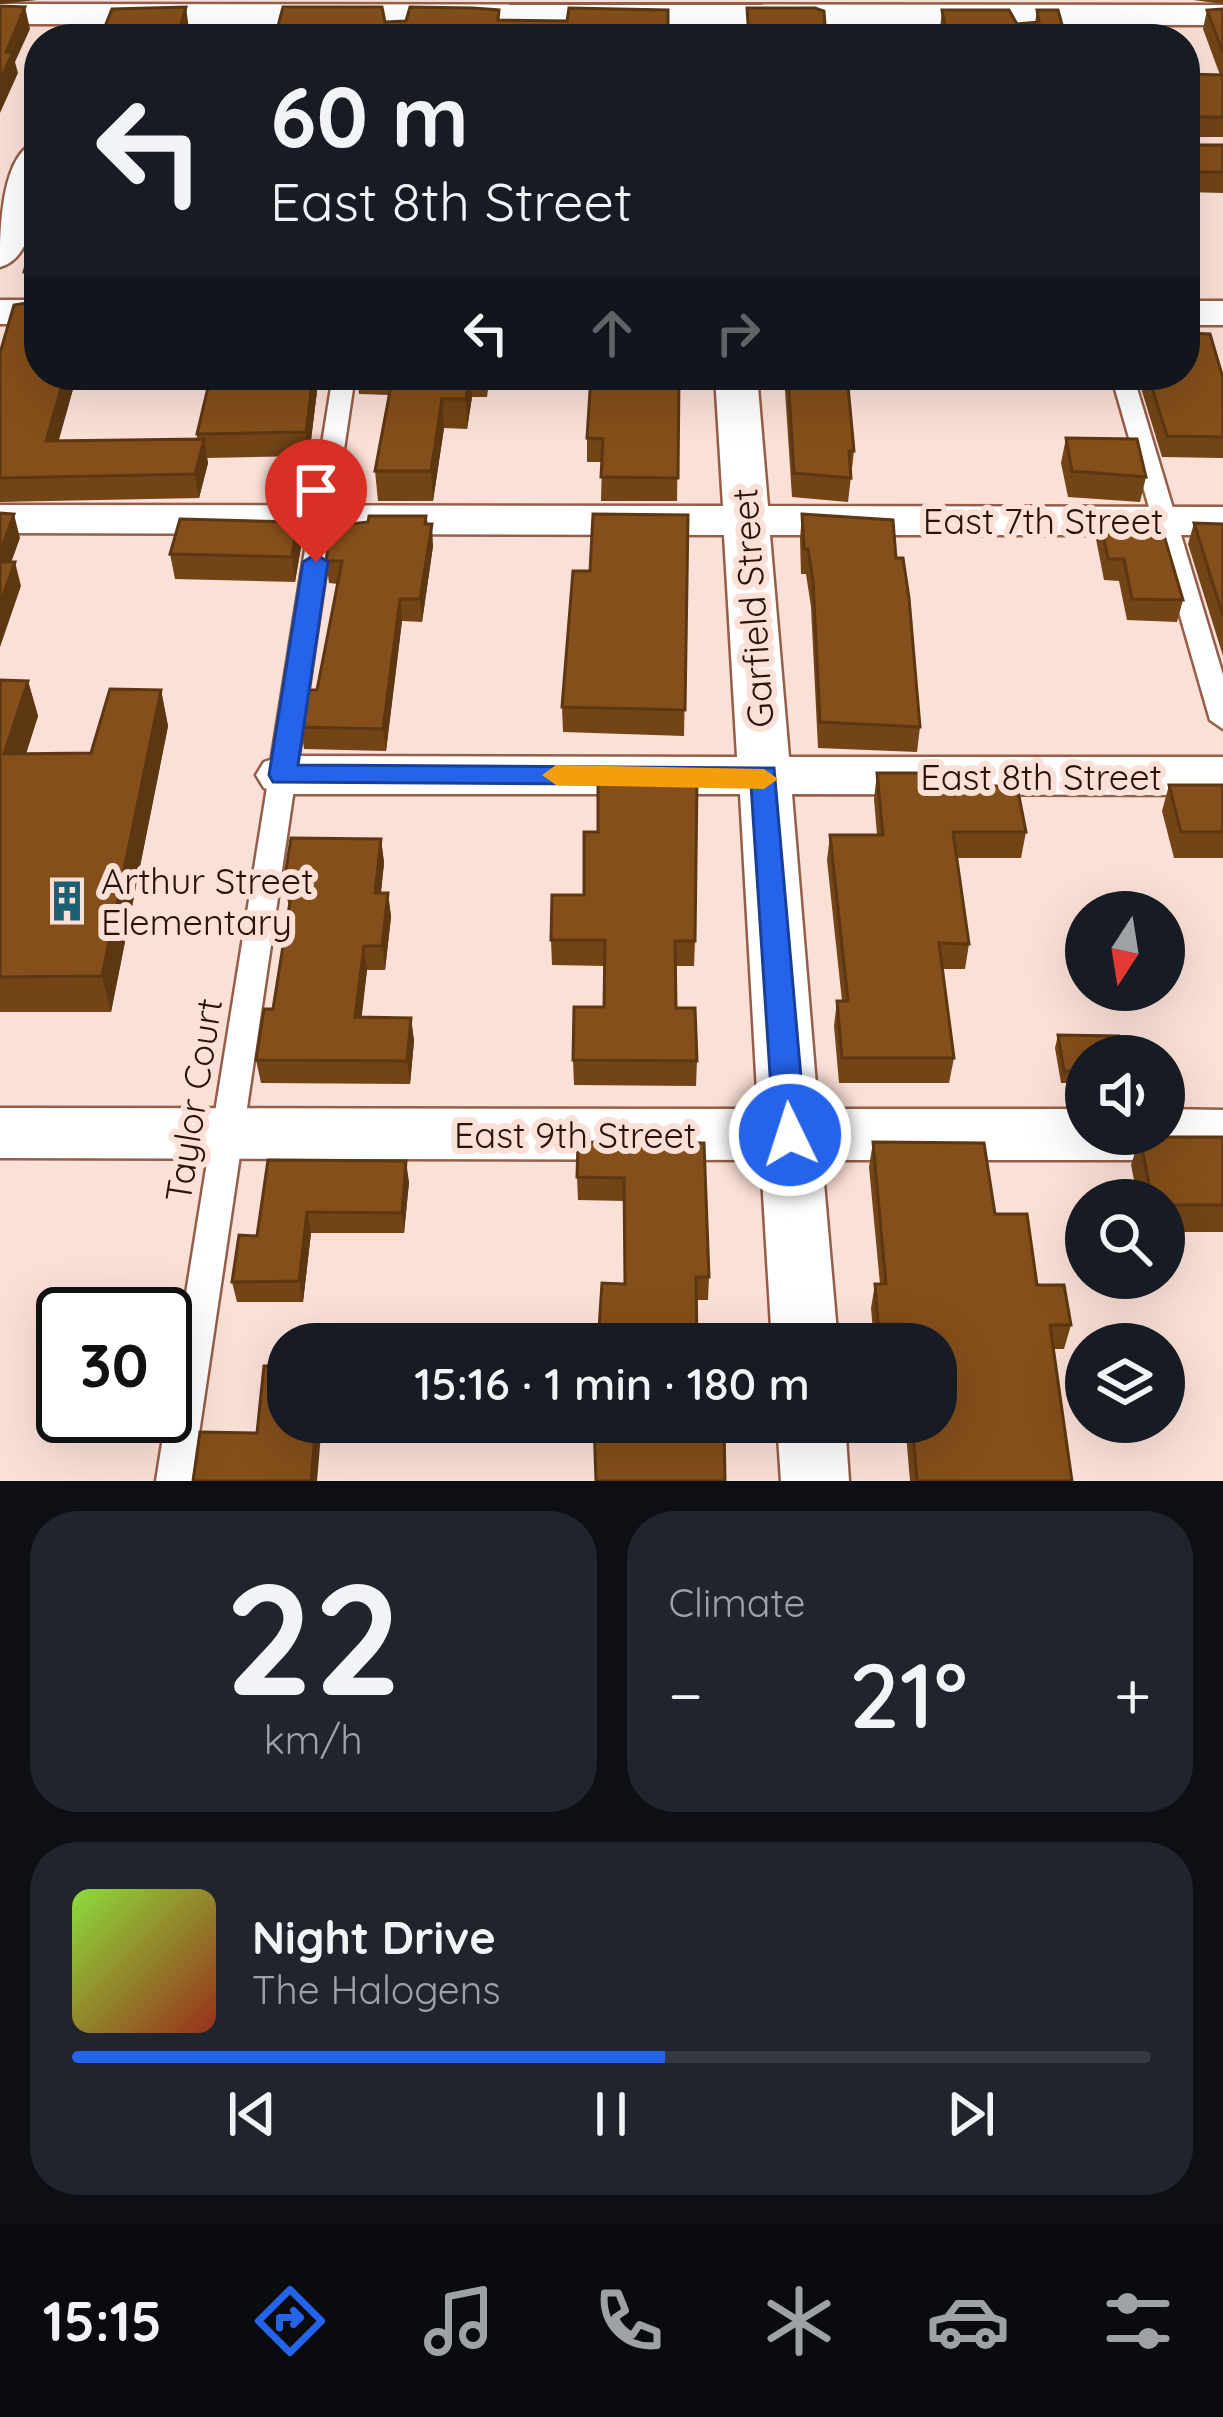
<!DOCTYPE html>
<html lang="en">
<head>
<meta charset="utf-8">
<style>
  :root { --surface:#171b24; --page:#20242c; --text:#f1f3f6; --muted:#9ea1a6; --line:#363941; --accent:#2563eb }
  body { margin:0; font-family:Quicksand,sans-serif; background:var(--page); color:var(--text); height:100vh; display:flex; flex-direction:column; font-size:45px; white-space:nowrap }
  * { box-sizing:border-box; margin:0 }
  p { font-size:39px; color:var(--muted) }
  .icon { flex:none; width:66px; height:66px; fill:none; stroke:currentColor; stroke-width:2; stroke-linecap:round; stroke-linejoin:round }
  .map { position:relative; height:1481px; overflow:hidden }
  .side { display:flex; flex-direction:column; gap:30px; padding:30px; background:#0d0f14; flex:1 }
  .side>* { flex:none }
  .guide { position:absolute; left:24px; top:24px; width:1176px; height:366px; border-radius:48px; box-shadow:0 12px 48px #0002; background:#171b24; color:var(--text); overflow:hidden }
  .needle { width:78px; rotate:192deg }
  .tools { position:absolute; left:1065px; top:891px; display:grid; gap:24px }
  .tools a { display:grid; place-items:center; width:120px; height:120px; border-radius:50%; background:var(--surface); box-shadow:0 12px 48px #0002; font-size:60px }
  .speed { position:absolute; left:36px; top:1287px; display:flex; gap:24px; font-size:60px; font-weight:700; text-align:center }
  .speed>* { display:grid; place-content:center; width:156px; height:156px; border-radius:50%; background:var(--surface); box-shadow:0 12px 48px #0002; line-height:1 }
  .speed .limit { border:6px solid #111; border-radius:18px; background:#fff; color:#111 }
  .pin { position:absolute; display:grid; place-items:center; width:102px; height:102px; color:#fff; margin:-123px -51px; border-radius:50% 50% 50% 0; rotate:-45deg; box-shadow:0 0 12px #0007 }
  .pin .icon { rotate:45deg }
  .me { position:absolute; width:132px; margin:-66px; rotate:356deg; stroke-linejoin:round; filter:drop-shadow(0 0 9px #0008) }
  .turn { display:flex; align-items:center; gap:42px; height:252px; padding:0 48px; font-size:54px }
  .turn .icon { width:156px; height:156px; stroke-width:2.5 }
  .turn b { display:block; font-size:84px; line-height:102px }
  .lanes { display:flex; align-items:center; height:114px; padding:0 48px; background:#0003; justify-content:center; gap:60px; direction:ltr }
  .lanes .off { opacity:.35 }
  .big { font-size:90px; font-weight:600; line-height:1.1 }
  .side .card { flex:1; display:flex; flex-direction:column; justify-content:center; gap:18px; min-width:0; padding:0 42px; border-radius:48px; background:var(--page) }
  .side .dial { align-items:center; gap:0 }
  .dial b { font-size:156px; line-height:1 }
  .song { display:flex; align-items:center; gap:36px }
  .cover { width:144px; height:144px; border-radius:18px; background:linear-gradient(135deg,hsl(90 70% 55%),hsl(10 70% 35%)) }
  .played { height:12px; border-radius:6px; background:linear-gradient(90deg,var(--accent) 55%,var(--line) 55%) }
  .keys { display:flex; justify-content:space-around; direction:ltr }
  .heat { display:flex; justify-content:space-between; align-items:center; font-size:66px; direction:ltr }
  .side .tiles { flex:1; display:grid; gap:30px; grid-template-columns:1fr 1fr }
  .card:last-child { grid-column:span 2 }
  .trip { position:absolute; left:267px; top:1323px; width:690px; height:120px; border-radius:48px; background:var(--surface); box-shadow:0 12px 48px #0002; font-weight:600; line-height:120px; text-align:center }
  .menu { display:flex; height:192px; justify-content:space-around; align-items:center; background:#090b0e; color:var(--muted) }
  .menu .icon { width:84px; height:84px }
  .menu .on { color:var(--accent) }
  .menu b { font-size:54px; color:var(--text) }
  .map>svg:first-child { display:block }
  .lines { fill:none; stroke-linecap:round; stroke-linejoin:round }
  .lane-casing { stroke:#955e49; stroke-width:5 }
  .street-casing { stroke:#955e49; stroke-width:5 }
  .lane { fill:#fff; fill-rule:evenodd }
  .street { fill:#fff; fill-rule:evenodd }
  .wall { fill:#724416; fill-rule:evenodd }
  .shaded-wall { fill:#5c3712 }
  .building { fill:#844f1a; stroke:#5c3712; stroke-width:3 }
  .route { fill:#2563eb; stroke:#184099; stroke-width:3 }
  .slow { fill:#f59e0b }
  .labels { text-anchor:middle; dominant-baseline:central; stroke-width:12; stroke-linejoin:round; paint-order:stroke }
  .street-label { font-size:36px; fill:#29130b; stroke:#fbe0d7 }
  .poi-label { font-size:36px; fill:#29130b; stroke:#fbe0d7; text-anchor:start }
</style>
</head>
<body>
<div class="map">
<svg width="1223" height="1481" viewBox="0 0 1223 1481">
  <rect width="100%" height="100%" fill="#fbe0d7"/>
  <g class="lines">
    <g class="lane-casing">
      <g id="lane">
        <path d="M333,375H355L192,1481H156Z"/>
        <path d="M1111,375H1133L1223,675V729L1210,720Z"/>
      </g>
    </g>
    <g class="street-casing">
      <g id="street">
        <path d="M0,4L1223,5V25L0,24Z"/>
        <path d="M39,141C39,176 41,256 0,267C0,233 0,151 39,141Z"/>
        <rect x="0" y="300" width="39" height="24"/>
        <rect x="1185" y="301" width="38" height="24"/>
        <path d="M715,375H757L768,506L1223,507V535H770L789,757H1223V795L792,794L818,1109H1086V1134H1164V1109L1223,1110V1160H822L838,1344H772L761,1160L0,1158V1108L758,1109L740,794H282L264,788L256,775L264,762L282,756L737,757L724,535L0,533V505L723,506Z"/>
        <path d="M777,1422H845L849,1481H781Z"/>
      </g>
    </g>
    <use href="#lane" class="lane"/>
    <use href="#street" class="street"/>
  </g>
  <g class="wall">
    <path d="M1193,0H1223V4Z"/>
    <path d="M1223,9V137H1186V145H1223V193L1185,192V74L1220,75L1203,29L1207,10Z"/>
    <path d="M942,10L1017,24L1035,23L1037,10L1066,39H941L940,29Z"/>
    <path d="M500,20L668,39H280L278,26Z"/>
    <path d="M39,222V375H319L309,456L207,458L208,463L199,498L0,502V353L38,301V296H29L24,272ZM75,382L209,383L197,434V439L58,441Z"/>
    <path d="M357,375H490L487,397H472L467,429L444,428L433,501H378L375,471L389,395L359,394Z"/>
    <path d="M679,375L677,501H601L602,462H587V438Z"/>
    <path d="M784,375H847L854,451L848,502L792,497Z"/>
    <path d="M1051,375H1112L1110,387L1053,386Z"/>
    <path d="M1137,375L1223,378V458L1162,457Z"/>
    <path d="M1066,438L1146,477L1140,502L1068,497L1061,463Z"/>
    <path d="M802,514L896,558L920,727L917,752L818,748L811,607L806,574H801L800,539Z"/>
    <path d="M688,515L684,736L563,732L562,707L590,571Z"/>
    <path d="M426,516L433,546L422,622L402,621L386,751L304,749L301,727L317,690L338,584L329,583L326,561Z"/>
    <path d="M1100,518L1183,600L1177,622L1127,620L1119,581L1104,580L1096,539Z"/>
    <path d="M297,522L301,547L295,582L175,579L170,554Z"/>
    <path d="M1194,523L1223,524V656L1188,544Z"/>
    <path d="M0,680L28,681L38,716L26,754L91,753L161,690L168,726L111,1012H0Z"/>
    <path d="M877,773L926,786L1026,832L1021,858H956L969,944L965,969H942L954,1058L949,1083H839L834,1026L837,1001H842L827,860L830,835H877L874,799Z"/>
    <path d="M1169,785H1223V858H1174L1162,811Z"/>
    <path d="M381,839L384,863L381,893H388L391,917L385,970H367L361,1017L411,1018L414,1041L410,1084L261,1083L256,1060L273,1009L289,907L284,883Z"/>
    <path d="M584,895L695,941L694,966H675L676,1008L697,1061L696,1086L574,1085L573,1060L604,1007L605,966L552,965L551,940Z"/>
    <path d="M1058,1035L1086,1056V1083H1061L1055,1048Z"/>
    <path d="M1140,1137H1223V1232H1164V1200H1138L1131,1165Z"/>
    <path d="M873,1142L995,1214L1037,1285L1071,1325L1064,1349H1054L1072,1481H910L905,1422H936V1344H874L871,1308L875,1284H880L869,1167Z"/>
    <path d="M704,1143L709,1277L708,1300H696L624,1284V1201L578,1200L577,1177Z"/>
    <path d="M268,1160L409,1182L404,1233H311L303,1302H237L232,1282L257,1236Z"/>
  </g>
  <g class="shaded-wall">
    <path d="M0,0H37L0,4Z"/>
    <path d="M25,7L30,29L15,62L18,73L0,113V80L6,52Z"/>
    <path d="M186,7L189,29L187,39H177Z"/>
    <path d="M65,375H74L75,382L52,465L46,441Z"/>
    <path d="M313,375H319L309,456L306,432Z"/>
    <path d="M469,375H471L472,397L467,429L466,399Z"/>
    <path d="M442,399L444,428L433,501L431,471Z"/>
    <path d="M204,439L208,463L199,498L195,474Z"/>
    <path d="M14,514L20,538L3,585L0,575V552Z"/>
    <path d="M297,522L301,547L295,582L292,557Z"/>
    <path d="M432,524L433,546L422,622L420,599Z"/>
    <path d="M15,562L21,586L0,647V604Z"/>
    <path d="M400,599L402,621L386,751L383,729Z"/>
    <path d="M28,681L38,716L14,790L4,754Z"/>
    <path d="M161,690L168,726L111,1012L102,976Z"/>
    <path d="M381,839L384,863L378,917L375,893Z"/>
    <path d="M388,893L391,917L385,970L382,946Z"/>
    <path d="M364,946L367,970L359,1041L355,1017Z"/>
    <path d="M411,1018L414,1041L410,1084L407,1061Z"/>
    <path d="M406,1161L409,1182L404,1233L402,1213Z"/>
    <path d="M307,1212L311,1233L303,1302L299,1281Z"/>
    <path d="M316,1422H322L317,1481H311Z"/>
  </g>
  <g class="building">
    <path d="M0,6L25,7L6,52H13L0,80Z"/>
    <path d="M186,7L177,39H100L112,9Z"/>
    <path d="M283,7H382L385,22L406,21L410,7L473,8L499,10L498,20L567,21L569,8L668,10V39H337L339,27L278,26Z"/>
    <path d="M747,8H815L824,11L826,39H749Z"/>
    <path d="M1223,9V53L1207,10Z"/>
    <path d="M942,10H1009L1017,24L1039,22L1037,10H1058L1066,39H958L956,31H946Z"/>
    <path d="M1185,74L1223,75V117H1186V145H1223V172H1185Z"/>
    <path d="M39,222V375H65L46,441L204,439L195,474L0,478V353L14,305L38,301L37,274L24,272Z"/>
    <path d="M1185,333L1210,334L1223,378V437L1167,436L1148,375H1185Z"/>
    <path d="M211,375H313L306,432L197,434Z"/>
    <path d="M393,375H469L466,399H442L431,471H375Z"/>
    <path d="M591,375H679L678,478L601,477L603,439L587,438Z"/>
    <path d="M788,375H847L854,451H849L851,478L794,473Z"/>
    <path d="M1066,438L1137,439L1146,477L1072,471Z"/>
    <path d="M0,513L14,514L0,552Z"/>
    <path d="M593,514L688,515L685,710L562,707L573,571H590Z"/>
    <path d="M802,514L893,520L896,558H903L909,598L920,727L820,722L813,581L808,549H804Z"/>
    <path d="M369,516H426L425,524H432L420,599H400L383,729L301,727L307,690H317L342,561H326L331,526L368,522Z"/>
    <path d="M1100,518L1160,522L1183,600L1132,599L1124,559H1108Z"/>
    <path d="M180,519L297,522L292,557L170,554Z"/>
    <path d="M1194,523L1223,524V616Z"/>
    <path d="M0,562H15L0,604Z"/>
    <path d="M0,680L28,681L4,754L91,753L110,689L161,690L102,976L0,977Z"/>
    <path d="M877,773H925L926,786H1017L1026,832H953L969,944L939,943L954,1058H842L837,1001H848L830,835H883Z"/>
    <path d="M598,780H697L695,941H675L676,1008H695L697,1061L573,1060L574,1007H604L605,940H551L552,895H584V832H598Z"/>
    <path d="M1169,785H1223V832H1181Z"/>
    <path d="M291,838L381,839L375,893H388L382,946H364L355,1017L411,1018L407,1061L256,1060L264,1009H273L293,883H284Z"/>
    <path d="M1058,1035L1119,1036L1124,1056H1086V1071H1064Z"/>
    <path d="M1140,1137H1223V1205H1164V1200H1152Z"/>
    <path d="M578,1142L704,1143L709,1277H696L697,1344H598L602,1283L625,1284L624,1178L577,1177Z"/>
    <path d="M873,1142L984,1143L995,1214H1027L1037,1285H1064L1071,1325H1050L1072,1481H917L912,1422H936V1344H905L904,1324H878L875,1284H886Z"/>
    <path d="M268,1160L406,1161L402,1213L307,1212L299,1281L232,1282L239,1235L257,1236Z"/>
    <path d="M264,1366H288V1422H316L311,1481H193L200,1432L257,1433Z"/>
    <path d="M594,1422H724L725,1481H596Z"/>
  </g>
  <path class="route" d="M316,554L328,562L298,765L774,768L806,1135L802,1144H779L774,1135L751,785L273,782L269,775L303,562Z"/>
  <path class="slow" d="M556,765L764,769L778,779L764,789L556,785L542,775Z"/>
  <defs>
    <g id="building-bare" transform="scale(3.24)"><path d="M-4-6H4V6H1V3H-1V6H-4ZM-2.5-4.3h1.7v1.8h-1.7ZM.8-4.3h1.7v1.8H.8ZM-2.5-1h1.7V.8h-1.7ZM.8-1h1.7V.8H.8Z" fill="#1d5f73" stroke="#fbe0d7" stroke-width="2.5" paint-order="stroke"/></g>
  </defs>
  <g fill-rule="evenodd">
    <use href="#building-bare" x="67" y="901"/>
  </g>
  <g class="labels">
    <g class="street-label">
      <text x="1043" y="520">East 7th Street</text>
      <text transform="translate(752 608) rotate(-94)">Garfield Street</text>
      <text x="1041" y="776">East 8th Street</text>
      <text transform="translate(193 1100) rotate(-81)">Taylor Court</text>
      <text x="575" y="1134">East 9th Street</text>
    </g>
    <g class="poi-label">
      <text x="101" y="880">Arthur Street<tspan x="101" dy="41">Elementary</tspan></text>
    </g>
  </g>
</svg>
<div class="tools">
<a><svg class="needle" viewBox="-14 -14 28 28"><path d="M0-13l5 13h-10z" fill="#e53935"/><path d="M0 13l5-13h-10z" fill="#9ea1a6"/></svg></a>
<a><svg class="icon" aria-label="sound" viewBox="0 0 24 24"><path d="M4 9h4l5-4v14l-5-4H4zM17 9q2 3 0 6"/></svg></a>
<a><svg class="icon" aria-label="search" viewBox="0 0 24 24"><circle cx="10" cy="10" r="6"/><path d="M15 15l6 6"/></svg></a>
<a><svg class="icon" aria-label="layers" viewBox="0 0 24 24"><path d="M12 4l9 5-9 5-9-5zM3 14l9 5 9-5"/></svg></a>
</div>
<div class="speed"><div class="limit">30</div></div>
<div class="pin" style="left:316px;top:562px;background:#d93025"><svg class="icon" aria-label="arrive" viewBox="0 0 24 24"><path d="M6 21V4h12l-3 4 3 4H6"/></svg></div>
<svg class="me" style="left:790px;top:1135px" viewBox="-20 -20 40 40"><circle r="17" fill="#2563eb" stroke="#fff" stroke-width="3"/><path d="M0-11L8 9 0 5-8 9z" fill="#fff"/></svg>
<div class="trip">15:16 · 1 min · 180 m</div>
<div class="guide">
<div class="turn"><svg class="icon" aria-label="left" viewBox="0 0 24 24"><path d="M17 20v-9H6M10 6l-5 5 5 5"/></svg><div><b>60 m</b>East 8th Street</div></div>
<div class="lanes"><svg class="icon" aria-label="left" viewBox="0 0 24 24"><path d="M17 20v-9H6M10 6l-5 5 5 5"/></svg><svg class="icon off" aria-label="ahead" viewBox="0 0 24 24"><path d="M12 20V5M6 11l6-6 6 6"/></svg><svg class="icon off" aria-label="right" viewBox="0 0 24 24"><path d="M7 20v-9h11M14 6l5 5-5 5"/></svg></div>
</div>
</div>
<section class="side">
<div class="tiles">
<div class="card dial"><b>22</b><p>km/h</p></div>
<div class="card"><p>Climate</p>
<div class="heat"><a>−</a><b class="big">21°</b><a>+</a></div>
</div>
<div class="card">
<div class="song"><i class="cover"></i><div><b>Night Drive</b><p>The Halogens</p></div></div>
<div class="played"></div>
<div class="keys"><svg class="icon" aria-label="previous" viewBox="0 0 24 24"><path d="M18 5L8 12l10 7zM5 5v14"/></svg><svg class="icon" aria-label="pause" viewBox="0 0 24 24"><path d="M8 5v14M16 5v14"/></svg><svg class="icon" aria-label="next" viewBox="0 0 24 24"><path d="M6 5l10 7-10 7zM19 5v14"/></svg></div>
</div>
</div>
</section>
<nav class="menu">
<b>15:15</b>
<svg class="icon on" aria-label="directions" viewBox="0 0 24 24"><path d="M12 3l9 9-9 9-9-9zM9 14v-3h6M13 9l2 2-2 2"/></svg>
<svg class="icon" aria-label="music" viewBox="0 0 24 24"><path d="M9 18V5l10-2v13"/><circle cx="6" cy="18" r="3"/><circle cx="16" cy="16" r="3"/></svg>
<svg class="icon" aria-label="phone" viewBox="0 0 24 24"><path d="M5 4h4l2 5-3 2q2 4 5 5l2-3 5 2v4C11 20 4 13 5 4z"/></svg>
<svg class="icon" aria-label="climate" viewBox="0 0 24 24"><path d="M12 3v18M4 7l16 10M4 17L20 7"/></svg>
<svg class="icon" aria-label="car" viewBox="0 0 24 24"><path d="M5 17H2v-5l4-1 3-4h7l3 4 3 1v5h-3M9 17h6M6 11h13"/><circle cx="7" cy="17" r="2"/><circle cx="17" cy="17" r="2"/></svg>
<svg class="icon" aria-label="filters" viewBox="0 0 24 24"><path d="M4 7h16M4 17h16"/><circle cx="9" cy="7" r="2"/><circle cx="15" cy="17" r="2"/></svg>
</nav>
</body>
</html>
